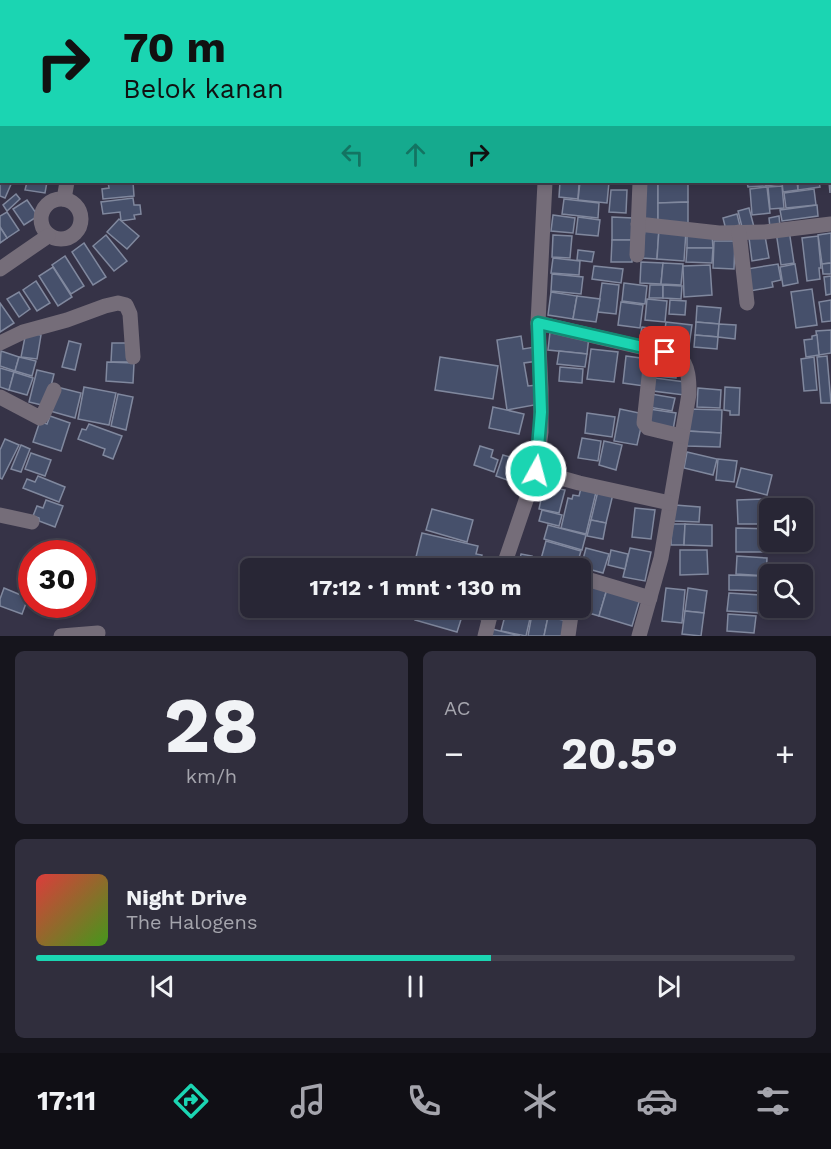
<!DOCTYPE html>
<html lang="id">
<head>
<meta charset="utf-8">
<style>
  :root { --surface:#282635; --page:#302e3d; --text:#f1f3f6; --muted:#a5a5ad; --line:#444350; --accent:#1bd5b2 }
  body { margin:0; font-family:"Work Sans",sans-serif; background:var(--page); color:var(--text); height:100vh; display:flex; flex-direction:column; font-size:22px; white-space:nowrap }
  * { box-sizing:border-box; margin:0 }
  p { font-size:20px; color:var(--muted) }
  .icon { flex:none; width:33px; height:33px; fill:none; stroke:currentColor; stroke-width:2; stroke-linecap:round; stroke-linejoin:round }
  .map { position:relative; height:636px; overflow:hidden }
  .panel { display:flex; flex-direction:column; gap:15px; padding:15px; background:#16151d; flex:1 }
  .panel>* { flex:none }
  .guide { position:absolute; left:0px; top:0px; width:831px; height:183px; box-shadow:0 3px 9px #0003,0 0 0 2px var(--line); background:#1bd5b2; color:#111; overflow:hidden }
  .controls { position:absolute; left:759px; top:498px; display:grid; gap:12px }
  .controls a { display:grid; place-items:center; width:54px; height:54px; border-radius:9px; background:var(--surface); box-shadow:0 3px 9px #0003,0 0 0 2px var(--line); font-size:30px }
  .speed { position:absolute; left:18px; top:540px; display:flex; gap:12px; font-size:30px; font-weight:700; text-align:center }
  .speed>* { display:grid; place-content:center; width:78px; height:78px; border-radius:50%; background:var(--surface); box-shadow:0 3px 9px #0003,0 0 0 2px var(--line); line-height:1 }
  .speed .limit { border:9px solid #d22; background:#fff; color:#111 }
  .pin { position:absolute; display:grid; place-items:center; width:51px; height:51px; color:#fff; margin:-26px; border-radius:12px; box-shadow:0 3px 9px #0006 }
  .me { position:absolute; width:66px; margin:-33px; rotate:7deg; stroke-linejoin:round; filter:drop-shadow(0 0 4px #0008) }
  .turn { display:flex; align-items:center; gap:21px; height:126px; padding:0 24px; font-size:27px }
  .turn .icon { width:78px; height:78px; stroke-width:2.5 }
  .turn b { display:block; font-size:42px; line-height:51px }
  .lanes { display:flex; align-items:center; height:57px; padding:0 24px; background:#0003; justify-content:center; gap:30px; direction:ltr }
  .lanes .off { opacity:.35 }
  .big { font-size:45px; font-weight:700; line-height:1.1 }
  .panel .card { flex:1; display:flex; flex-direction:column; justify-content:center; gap:9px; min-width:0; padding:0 21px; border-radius:9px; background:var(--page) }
  .panel .dial { align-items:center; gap:0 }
  .dial b { font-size:78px; line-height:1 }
  .song { display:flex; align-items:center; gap:18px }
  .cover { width:72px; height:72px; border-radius:9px; background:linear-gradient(135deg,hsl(0 70% 55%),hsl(100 70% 35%)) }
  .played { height:6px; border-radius:3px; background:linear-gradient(90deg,var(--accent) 60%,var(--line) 60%) }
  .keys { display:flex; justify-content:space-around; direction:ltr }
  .heat { display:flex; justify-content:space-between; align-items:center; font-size:33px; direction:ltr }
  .panel .tiles { flex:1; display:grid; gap:15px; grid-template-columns:1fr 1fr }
  .card:last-child { grid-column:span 2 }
  .trip { position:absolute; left:240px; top:558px; width:351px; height:60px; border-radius:9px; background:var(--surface); box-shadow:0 3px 9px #0003,0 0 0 2px var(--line); font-weight:700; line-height:60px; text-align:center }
  .dock { display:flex; height:96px; justify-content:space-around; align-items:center; background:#100f15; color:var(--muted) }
  .dock .icon { width:42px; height:42px }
  .dock .active { color:var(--accent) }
  .dock b { font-size:27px; color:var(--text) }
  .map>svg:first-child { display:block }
  .building { fill:#46506b; stroke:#80889e; stroke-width:1.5 }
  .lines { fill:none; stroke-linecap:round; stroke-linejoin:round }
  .minor { stroke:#756d79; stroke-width:15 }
  .route-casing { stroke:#128a74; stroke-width:15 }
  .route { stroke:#1bd5b2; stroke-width:10 }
</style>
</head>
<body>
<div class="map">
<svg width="831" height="636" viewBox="0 0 831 636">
  <rect width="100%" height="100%" fill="#363347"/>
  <g class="building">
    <path d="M493,0H516L493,2Z"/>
    <path d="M563,0H587L563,2Z"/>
    <rect x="743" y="0" width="24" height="2"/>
    <rect x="830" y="53" width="1" height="23"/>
    <rect x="0" y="60" width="2" height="26"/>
    <path d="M830,156H831L830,193L829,182Z"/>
    <path d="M0,174L2,182H12L5,198L0,196Z"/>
    <path d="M27,182H47L45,193L25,190Z"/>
    <path d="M108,182H133L134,196L103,199L102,189L109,188Z"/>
    <path d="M560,182L579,184L578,199L559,197Z"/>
    <path d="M560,182H580L579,184Z"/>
    <path d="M580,182H609L607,203L578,200Z"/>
    <path d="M644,182H658V221L644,222Z"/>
    <path d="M658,182H688V202L658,203Z"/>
    <path d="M747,182H766V186L748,187Z"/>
    <path d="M766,182H781L782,184L766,186Z"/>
    <path d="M782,182H797L798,190L783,192Z"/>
    <path d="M798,182H819L820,187L798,190Z"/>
    <path d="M782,186L784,208L770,209L768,187Z"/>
    <path d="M767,187L770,213L752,215L750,189Z"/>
    <path d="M814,189L816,205L786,208L784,193Z"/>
    <path d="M611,190H627L626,213L609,212Z"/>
    <path d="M16,194L20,199L7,211L3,205Z"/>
    <path d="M133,198L134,205H140L141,214L134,215L135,219L121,221L120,212L103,214L101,202Z"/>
    <path d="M564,199L599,203L598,218L562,214Z"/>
    <path d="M27,200L38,216L24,225L13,209Z"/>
    <path d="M688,202V223H658V203Z"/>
    <path d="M817,205L818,216L782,221L780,210Z"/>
    <path d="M749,208L754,227L743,231L738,211Z"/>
    <path d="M7,212L19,230L7,238L0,227V216Z"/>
    <path d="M737,214L740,226L726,230L723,218Z"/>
    <path d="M553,215L575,218L573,233L551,231Z"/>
    <path d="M779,216L780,226L770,228L769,218Z"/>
    <path d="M578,217L600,220L598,236L576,234Z"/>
    <path d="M612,217L633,218V240H612Z"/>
    <path d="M119,219L139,236L127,249L107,232Z"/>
    <path d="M0,227L7,238L0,243Z"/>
    <path d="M645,228L659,229L657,259L642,258Z"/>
    <path d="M659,229L686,231L684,261L657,259Z"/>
    <path d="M789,230L794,263L781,265L776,232Z"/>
    <path d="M687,233L712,234L713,248H687Z"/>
    <path d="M831,233V263L822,264L818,235Z"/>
    <path d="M106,235L127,261L114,271L93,246Z"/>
    <path d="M553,235L572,236L570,258L552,257Z"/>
    <path d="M765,236L769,258L752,261L749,238Z"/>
    <path d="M818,236L821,268H819L820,279L807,281L802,238Z"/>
    <path d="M612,240H633L632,262H611Z"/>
    <path d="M714,241H735L734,269L713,268Z"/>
    <path d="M84,243L106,277L93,285L72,252Z"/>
    <path d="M687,248H713L712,263L686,262Z"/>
    <path d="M578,250L594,252L592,262L577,260Z"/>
    <path d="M65,256L84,286L71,294L52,265Z"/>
    <path d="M553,258L580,261L579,275L551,273Z"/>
    <path d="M641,262L663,263L661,284L640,283Z"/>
    <path d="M663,263L683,264L681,285L661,284Z"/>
    <path d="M831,263V274H823L822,264Z"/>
    <path d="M778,264L781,280L772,282L773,287L750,291L747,269Z"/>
    <path d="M795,264L798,283L783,286L780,267Z"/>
    <path d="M710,265L712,295L684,297L683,266Z"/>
    <path d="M594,266L623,269L621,283L592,279Z"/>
    <path d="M53,267L72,297L58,306L39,276Z"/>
    <path d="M552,274L583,277L581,294L551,291Z"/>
    <path d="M831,276V294L826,295L824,277Z"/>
    <path d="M36,281L50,303L37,311L23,290Z"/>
    <path d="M602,283L619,285L616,314L598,312Z"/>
    <path d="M624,283L647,286L645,304L622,301Z"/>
    <path d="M650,285H663V298H649Z"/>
    <path d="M663,285L682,286L681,299L663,298Z"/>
    <path d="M812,289L817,325L796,328L791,292Z"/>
    <path d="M19,292L30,309L19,317L7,299Z"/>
    <path d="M551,292L577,296L573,319L548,315Z"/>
    <path d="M577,296L600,299L596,322L573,319Z"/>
    <path d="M647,299L667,301L665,322L645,320Z"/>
    <path d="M670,300L686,301L685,315L669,314Z"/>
    <path d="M831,300V321L822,322L819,302Z"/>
    <path d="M621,302L643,305L640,328L618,325Z"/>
    <path d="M0,303L14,323L0,332Z"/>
    <path d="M697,306L721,308L719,324L696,322Z"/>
    <path d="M666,322L692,325L689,346L663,343Z"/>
    <path d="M696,322L719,324L718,337L695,335Z"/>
    <path d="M719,324L736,325L735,339L718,337Z"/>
    <path d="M642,327L663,330L661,340L640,337Z"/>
    <path d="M831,330V353L819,355L816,331Z"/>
    <path d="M26,332L41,335L37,359L21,357Z"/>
    <path d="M550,332L589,336L587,354L548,350Z"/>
    <path d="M695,335L718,337L717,349L694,347Z"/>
    <path d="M817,335L819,355L806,357L804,340L812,339V336Z"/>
    <path d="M521,336L523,349L535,347L538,361L524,363L528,386L537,385L540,404L507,410L497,340Z"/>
    <path d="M69,341L81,344L75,370L62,367Z"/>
    <path d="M112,343H132L131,362H111Z"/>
    <path d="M591,349L618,352L614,382L587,379Z"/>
    <path d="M1,351L19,357L15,371L0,366Z"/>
    <path d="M559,351L587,354L585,367L557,364Z"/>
    <path d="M626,356L648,359L644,386L623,383Z"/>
    <path d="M827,356L831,403H821L817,357Z"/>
    <path d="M19,357L36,361L32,376L15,371Z"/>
    <path d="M440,357L498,366L493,399L435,390Z"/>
    <path d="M814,357L817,390L804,391L801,359Z"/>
    <path d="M656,360L677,362L676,378L655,376Z"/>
    <path d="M107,362L134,363L133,383L106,381Z"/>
    <path d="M560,367L583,369L582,383L559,381Z"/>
    <path d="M0,368L14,372L9,390L0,387Z"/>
    <path d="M37,370L54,374L46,406L29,402Z"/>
    <path d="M14,372L33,378L27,395L9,390Z"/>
    <path d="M655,378L685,382L684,395L653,391Z"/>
    <path d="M57,387L81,393L75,418L50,411Z"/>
    <path d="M84,387L116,393L109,425L78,419Z"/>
    <path d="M725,387L740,388L739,415H730V411L724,410Z"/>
    <path d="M698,388L721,390L720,408L697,407Z"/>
    <path d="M118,394L133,397L126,430L111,426Z"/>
    <path d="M651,394L675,398L672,411L648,407Z"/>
    <path d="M493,407L524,414L519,434L489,428Z"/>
    <path d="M620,409L644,414L637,445L614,441Z"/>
    <path d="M649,409L676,413L673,430L646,425Z"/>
    <path d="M689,409L722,410L721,433L687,431Z"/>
    <path d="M587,413L615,417L612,437L585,433Z"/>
    <path d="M50,416L70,423L61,451L33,442L40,421L47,424Z"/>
    <path d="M89,424L122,436L113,459L103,455L105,449L78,439L82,429L86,430Z"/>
    <path d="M687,431L721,433L720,447L687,446Z"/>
    <path d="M582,438L601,441L598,461L578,458Z"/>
    <path d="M5,439L19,445L2,479L0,478V450Z"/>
    <path d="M604,441L622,445L616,470L599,465Z"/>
    <path d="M21,445L30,449L21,472L11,469Z"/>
    <path d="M480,446L493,450L491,457L498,460L494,472L474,465Z"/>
    <path d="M687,452L717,459L713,475L684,468Z"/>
    <path d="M31,453L51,460L45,476L25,469Z"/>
    <path d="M503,455L521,460L513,482L496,476Z"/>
    <path d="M718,459L737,461L734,482L716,480Z"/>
    <path d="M741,468L772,475L767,495L736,487Z"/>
    <path d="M38,476L65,487L59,502L23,488L27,479L35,482Z"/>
    <path d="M544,486L565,490L559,513L539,509Z"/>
    <path d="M581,488L596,492L586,534L561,528L568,498L572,499L573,495L579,496Z"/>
    <path d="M598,491L613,494L606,523L591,520Z"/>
    <path d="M764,499L765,524H738L737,500Z"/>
    <path d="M46,500L63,506L55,527L39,521V518L33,516L37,506L43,508Z"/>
    <path d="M675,505L700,507L699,522L674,521Z"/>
    <path d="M635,508L655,510L651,539L632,537Z"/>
    <path d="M432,509L473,520L467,542L426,530Z"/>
    <path d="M542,510L562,515L559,526L539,521Z"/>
    <path d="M591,520L606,523L603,539L587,536Z"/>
    <path d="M672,524H685L684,545H671Z"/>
    <path d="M685,524L712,525V546L684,545Z"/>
    <path d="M548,525L586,535L582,550L544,539Z"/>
    <path d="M736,528L769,529L768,552H736Z"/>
    <path d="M422,533L478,546L476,554L482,555L479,567L472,566V568H428L414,565Z"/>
    <path d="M546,541L581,551L576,568L541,559Z"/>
    <path d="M586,548L609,554L603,573L581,567Z"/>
    <path d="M630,548L651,552L645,581L623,577Z"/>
    <path d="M611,550L628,554L625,569L608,565Z"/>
    <path d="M680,550H707L708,574L680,575Z"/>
    <path d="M521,554L532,556L529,568H518Z"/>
    <path d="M737,556L767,558L766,576L736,574Z"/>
    <path d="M541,559L557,564L555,568H538Z"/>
    <path d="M557,564L572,568H555Z"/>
    <path d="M729,575L762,576L761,591L729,590Z"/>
    <path d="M590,584L607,589L599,616L582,611Z"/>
    <path d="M4,588L28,598L22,614L0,606V599Z"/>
    <path d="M666,588L685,590L682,623L662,621Z"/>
    <path d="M688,588L707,591L704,613L685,611Z"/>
    <path d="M607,589L640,599L632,626L599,616Z"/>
    <path d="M729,593L760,595L758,613L727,611Z"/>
    <path d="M418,608H456L464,610L457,632L415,620Z"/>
    <path d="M507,608L531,614L526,636L501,631Z"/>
    <path d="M685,611L704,613L701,636L682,634Z"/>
    <path d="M532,614L548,617L544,636H528Z"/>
    <path d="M728,614L756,616L754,633L727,631Z"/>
    <path d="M548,617L568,621L566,636H544Z"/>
    <path d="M488,628L520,636H486Z"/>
  </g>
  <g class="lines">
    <g class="minor">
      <path d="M68,0V2"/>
      <path d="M810,0V2"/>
      <path d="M555,2V0"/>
      <path d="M620,2V0"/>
      <path d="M668,2L669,0"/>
      <path d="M0,41H2"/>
      <path d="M830,41H831"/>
      <path d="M830,143H831"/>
      <path d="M0,147L2,148"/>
      <circle cx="61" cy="219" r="20"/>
      <path d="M64,199L67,182"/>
      <path d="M638,224L719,233L765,232L831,224"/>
      <path d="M739,232L747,303"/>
      <path d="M637,255L640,182"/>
      <path d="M0,269L48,236"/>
      <path d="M538,323L679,356C689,366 689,381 689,394L661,558L639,636"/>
      <path d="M0,343L23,332L67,320L105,306L118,303L126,305L130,314L133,357"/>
      <path d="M652,349L644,423L648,428L681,436"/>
      <path d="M0,397L40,418L43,415L54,390"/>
      <path d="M536,471L579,483L670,503"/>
      <path d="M0,515L32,522"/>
      <path d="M503,568L536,471L541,432V389L538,323L545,182"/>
      <path d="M580,577L650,598"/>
      <path d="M464,608L490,615"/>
      <path d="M567,608L571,615L568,636"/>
      <path d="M61,636L98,633"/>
      <path d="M485,636L492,608"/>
    </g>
  </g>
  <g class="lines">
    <g class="route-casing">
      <path id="route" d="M536,471L541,412L538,323L665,352"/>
    </g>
    <use href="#route" class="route"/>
  </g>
</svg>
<div class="controls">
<a><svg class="icon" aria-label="sound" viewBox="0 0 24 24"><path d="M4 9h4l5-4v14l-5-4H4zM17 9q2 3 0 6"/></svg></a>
<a><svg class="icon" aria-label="search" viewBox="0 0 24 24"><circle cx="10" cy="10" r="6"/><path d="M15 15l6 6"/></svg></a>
</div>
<div class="speed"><div class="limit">30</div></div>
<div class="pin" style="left:665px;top:352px;background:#d93025"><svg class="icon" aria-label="arrive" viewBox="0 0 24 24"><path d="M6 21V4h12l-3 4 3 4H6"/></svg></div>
<svg class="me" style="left:536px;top:471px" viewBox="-20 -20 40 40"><circle r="17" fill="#1bd5b2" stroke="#fff" stroke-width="3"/><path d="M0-11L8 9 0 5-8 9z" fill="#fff"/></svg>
<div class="trip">17:12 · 1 mnt · 130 m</div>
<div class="guide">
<div class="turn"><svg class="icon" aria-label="right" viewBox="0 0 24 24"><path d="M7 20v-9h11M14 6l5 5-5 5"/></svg><div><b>70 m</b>Belok kanan</div></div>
<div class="lanes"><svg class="icon off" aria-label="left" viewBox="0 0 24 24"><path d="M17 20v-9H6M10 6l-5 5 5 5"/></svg><svg class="icon off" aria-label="ahead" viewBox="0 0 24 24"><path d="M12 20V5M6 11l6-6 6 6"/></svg><svg class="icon" aria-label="right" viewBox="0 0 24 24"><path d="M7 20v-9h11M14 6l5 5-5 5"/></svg></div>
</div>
</div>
<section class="panel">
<div class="tiles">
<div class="card dial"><b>28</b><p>km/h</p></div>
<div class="card"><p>AC</p>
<div class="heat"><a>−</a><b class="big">20.5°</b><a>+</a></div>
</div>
<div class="card">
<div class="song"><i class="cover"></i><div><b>Night Drive</b><p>The Halogens</p></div></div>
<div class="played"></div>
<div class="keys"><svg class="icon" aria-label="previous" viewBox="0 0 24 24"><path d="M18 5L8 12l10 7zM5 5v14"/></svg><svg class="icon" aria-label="pause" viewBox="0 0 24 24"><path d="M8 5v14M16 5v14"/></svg><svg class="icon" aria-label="next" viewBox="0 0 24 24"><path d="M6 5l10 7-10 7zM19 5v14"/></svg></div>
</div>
</div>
</section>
<nav class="dock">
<b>17:11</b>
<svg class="icon active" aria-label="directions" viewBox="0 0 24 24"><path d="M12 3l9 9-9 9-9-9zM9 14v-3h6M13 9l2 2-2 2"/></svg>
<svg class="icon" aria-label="music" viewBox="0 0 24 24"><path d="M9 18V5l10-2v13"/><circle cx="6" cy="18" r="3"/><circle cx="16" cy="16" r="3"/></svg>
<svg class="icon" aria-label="phone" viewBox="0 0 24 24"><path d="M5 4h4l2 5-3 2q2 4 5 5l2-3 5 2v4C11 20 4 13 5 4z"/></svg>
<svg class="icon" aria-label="climate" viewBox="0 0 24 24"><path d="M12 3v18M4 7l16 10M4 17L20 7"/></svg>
<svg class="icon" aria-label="car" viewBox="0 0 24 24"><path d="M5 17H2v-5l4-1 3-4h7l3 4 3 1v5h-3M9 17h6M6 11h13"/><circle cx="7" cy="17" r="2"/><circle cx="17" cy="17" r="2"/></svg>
<svg class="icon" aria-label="filters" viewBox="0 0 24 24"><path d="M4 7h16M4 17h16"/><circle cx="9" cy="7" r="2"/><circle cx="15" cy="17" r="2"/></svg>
</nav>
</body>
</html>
